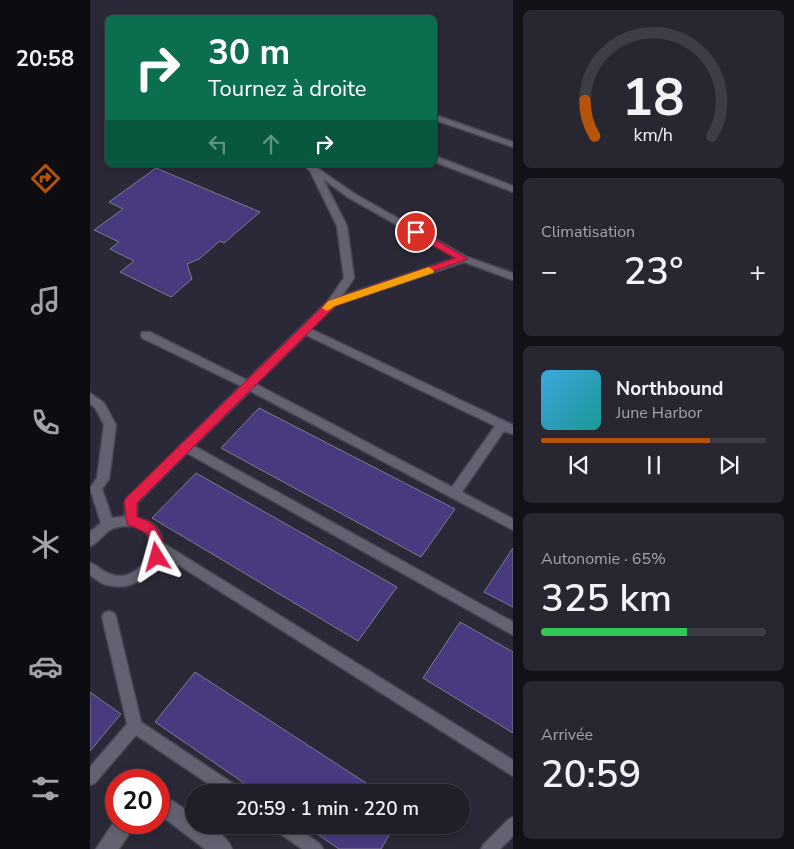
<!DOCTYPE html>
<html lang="fr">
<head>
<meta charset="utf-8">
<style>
  :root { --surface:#201f29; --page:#282731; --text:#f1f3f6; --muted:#a2a2a8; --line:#3d3d46; --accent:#b45309 }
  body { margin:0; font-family:"Nunito Sans",sans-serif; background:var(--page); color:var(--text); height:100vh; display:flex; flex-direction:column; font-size:19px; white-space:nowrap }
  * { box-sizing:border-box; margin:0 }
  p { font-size:16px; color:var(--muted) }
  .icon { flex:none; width:28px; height:28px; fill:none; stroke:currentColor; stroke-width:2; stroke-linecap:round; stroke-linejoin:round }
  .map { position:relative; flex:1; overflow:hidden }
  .side { display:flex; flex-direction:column; gap:10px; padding:10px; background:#121117; width:281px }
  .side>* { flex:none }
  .banner { position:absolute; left:15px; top:15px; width:332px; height:152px; border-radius:8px; box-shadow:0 2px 8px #0003,0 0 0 1px var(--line); background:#0b6e4f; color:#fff; overflow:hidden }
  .speed { position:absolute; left:15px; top:769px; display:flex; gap:10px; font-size:25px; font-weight:700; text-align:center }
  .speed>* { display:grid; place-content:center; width:65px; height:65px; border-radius:50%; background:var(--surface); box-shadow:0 2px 8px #0003,0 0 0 1px var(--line); line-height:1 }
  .speed .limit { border:8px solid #d22; background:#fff; color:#111 }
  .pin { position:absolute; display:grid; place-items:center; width:42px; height:42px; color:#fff; margin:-21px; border:2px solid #fff; border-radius:50%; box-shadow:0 1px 5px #0007 }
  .me { position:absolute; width:55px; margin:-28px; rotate:352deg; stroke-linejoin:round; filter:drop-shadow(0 0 4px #0008) }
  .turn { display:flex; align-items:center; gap:18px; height:105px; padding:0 20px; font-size:22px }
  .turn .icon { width:65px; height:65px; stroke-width:2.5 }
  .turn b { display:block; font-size:35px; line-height:42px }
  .lanes { display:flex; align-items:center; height:48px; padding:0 20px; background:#0003; justify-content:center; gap:25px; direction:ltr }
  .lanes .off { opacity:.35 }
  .big { font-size:38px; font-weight:600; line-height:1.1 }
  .side .tile { flex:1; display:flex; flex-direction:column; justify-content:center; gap:8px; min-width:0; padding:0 18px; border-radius:8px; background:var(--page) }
  .side .dial { align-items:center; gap:0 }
  .dial svg { height:130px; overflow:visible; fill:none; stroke:var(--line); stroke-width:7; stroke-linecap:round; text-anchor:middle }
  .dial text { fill:var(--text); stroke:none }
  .song { display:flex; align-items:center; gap:15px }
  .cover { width:60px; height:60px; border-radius:8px; background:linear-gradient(135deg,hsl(200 70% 55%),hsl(180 70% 35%)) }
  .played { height:5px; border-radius:2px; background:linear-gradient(90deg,var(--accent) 75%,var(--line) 75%) }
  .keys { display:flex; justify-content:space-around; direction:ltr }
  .heat { display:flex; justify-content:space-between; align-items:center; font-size:28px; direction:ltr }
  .charge { height:8px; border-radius:4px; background:linear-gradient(90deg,#34c759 65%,var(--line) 0) }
  .trip { position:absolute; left:95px; top:784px; width:285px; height:50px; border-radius:25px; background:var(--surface); box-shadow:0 2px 8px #0003,0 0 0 1px var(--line); font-weight:600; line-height:50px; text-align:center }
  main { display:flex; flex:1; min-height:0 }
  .menu { display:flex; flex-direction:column; width:90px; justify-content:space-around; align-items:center; background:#0d0c10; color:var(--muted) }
  .menu .icon { width:35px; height:35px }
  .menu .current { color:var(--accent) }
  .menu b { font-size:22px; color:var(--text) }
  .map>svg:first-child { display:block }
  .building { fill:#49397f; stroke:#7d7b8c }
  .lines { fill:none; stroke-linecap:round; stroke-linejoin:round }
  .lane-casing { stroke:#484652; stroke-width:3 }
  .street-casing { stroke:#484652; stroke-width:3 }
  .lane { fill:#646272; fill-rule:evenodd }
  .street { fill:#646272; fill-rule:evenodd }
  .route { fill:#e11d48; stroke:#92132f }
  .slow { fill:#f59e0b }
</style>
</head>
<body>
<main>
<nav class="menu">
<b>20:58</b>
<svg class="icon current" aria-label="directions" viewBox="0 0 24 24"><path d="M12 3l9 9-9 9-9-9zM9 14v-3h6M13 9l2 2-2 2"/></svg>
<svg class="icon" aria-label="music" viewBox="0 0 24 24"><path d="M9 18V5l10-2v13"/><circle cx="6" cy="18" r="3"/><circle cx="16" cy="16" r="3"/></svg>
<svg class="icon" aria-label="phone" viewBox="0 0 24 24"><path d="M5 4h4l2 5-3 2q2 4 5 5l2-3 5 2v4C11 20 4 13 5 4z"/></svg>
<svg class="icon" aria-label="climate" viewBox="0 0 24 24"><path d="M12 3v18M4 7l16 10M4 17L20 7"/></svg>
<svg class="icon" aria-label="car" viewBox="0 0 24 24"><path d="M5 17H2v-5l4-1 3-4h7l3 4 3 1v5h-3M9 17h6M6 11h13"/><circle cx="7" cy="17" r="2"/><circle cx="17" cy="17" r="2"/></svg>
<svg class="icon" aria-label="filters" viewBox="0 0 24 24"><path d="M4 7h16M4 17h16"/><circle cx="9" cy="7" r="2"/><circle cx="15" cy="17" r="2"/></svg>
</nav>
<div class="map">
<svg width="423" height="849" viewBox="0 0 423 849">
  <rect width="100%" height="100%" fill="#2b2937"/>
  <g class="building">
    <path d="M66,168L170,212L134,243L130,241L109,259L97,264L102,279L81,297L30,272L44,261L20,249L29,242L4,230L33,209L19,202Z"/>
    <path d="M169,408L365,509L331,557L131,448Z"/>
    <path d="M106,473L307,587L268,641L62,518Z"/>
    <path d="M423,548V607L394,592Z"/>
    <path d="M370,622L423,652V733L333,678Z"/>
    <path d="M105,672L290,792H167L65,722Z"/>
    <path d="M0,692L31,714L0,751Z"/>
    <path d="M214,825H305L291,849H249Z"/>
  </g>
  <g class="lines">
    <g class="lane-casing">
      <g id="lane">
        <path d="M345,115L423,142V147L345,120Z"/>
        <path d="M345,156L423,186V192L345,162Z"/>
        <path d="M214,165H223L265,194L377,257L423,273V280L374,262L246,305L221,329L423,425V434L414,431L372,492L423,519V530L160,391L104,446L423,622V635L97,453L47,503V518C61,521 71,527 73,543L423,760V776L71,554C62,577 42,591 17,585C11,584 5,578 0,575V563C7,565 13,572 20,574C57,588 83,517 28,527C15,529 11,542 0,546V532L11,523L0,488L7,478L14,425L6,409L0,403V393L14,403L26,425L19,479L12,489L22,518L35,516V501L37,498L151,386L52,338L51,335L52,332H60L157,380L238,301L254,278L247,226L220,171ZM233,179L259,198L366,258L252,296L264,278L257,226ZM216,335L405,426L362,487L166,384Z"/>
        <path d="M19,611L24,613L26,617L51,722L148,787L150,792H131L46,735L5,783L0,785V767L37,724L12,617L14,613Z"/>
        <path d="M423,817V836L410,849H391L394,844L418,820Z"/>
        <path d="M182,825H203L230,844L233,849H212L185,830Z"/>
      </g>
    </g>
    <g class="street-casing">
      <g id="street">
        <path d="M69,792L104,815V825C119,825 136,834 142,849H115L69,814Z"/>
        <path d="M26,819V822H47L29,849H6Z"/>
      </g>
    </g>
    <use href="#lane" class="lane"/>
    <use href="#street" class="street"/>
  </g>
  <path class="route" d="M322,230H329L378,259L245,306L47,503V517C67,522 76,537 73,557L67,562L62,560L60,539L56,533L37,524L34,501L36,498L238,301L365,258L322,234Z"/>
  <path class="slow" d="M339,267L344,271L343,273L245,306L237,311L232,308L238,301Z"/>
</svg>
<div class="speed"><div class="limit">20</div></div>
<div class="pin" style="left:326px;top:232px;background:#d93025"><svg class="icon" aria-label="arrive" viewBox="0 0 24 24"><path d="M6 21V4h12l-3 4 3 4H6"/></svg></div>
<svg class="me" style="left:67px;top:557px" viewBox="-20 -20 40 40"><path d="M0-17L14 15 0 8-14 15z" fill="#e11d48" stroke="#fff" stroke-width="4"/></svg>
<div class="trip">20:59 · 1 min · 220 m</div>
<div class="banner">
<div class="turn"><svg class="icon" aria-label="right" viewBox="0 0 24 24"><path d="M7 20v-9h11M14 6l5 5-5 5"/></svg><div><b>30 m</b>Tournez à droite</div></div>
<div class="lanes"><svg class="icon off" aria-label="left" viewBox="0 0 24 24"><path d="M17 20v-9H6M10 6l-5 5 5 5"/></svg><svg class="icon off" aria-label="ahead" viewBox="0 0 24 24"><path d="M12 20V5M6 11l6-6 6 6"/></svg><svg class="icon" aria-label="right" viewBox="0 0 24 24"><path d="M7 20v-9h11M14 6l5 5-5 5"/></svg></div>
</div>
</div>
<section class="side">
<div class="tile dial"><svg viewBox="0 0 100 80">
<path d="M14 69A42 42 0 1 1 86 69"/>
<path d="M14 69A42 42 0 0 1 8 47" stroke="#b45309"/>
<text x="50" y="56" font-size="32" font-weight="700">18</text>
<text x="50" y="72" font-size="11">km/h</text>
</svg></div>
<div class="tile"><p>Climatisation</p>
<div class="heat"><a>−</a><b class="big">23°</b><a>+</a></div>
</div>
<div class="tile">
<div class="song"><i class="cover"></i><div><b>Northbound</b><p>June Harbor</p></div></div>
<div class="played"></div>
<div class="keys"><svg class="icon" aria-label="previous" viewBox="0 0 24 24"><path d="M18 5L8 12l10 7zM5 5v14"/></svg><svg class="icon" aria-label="pause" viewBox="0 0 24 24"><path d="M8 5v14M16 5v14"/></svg><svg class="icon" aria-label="next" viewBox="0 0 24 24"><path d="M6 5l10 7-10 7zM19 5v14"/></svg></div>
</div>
<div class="tile"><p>Autonomie · 65%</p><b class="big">325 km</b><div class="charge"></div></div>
<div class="tile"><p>Arrivée</p><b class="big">20:59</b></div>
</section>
</main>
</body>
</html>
